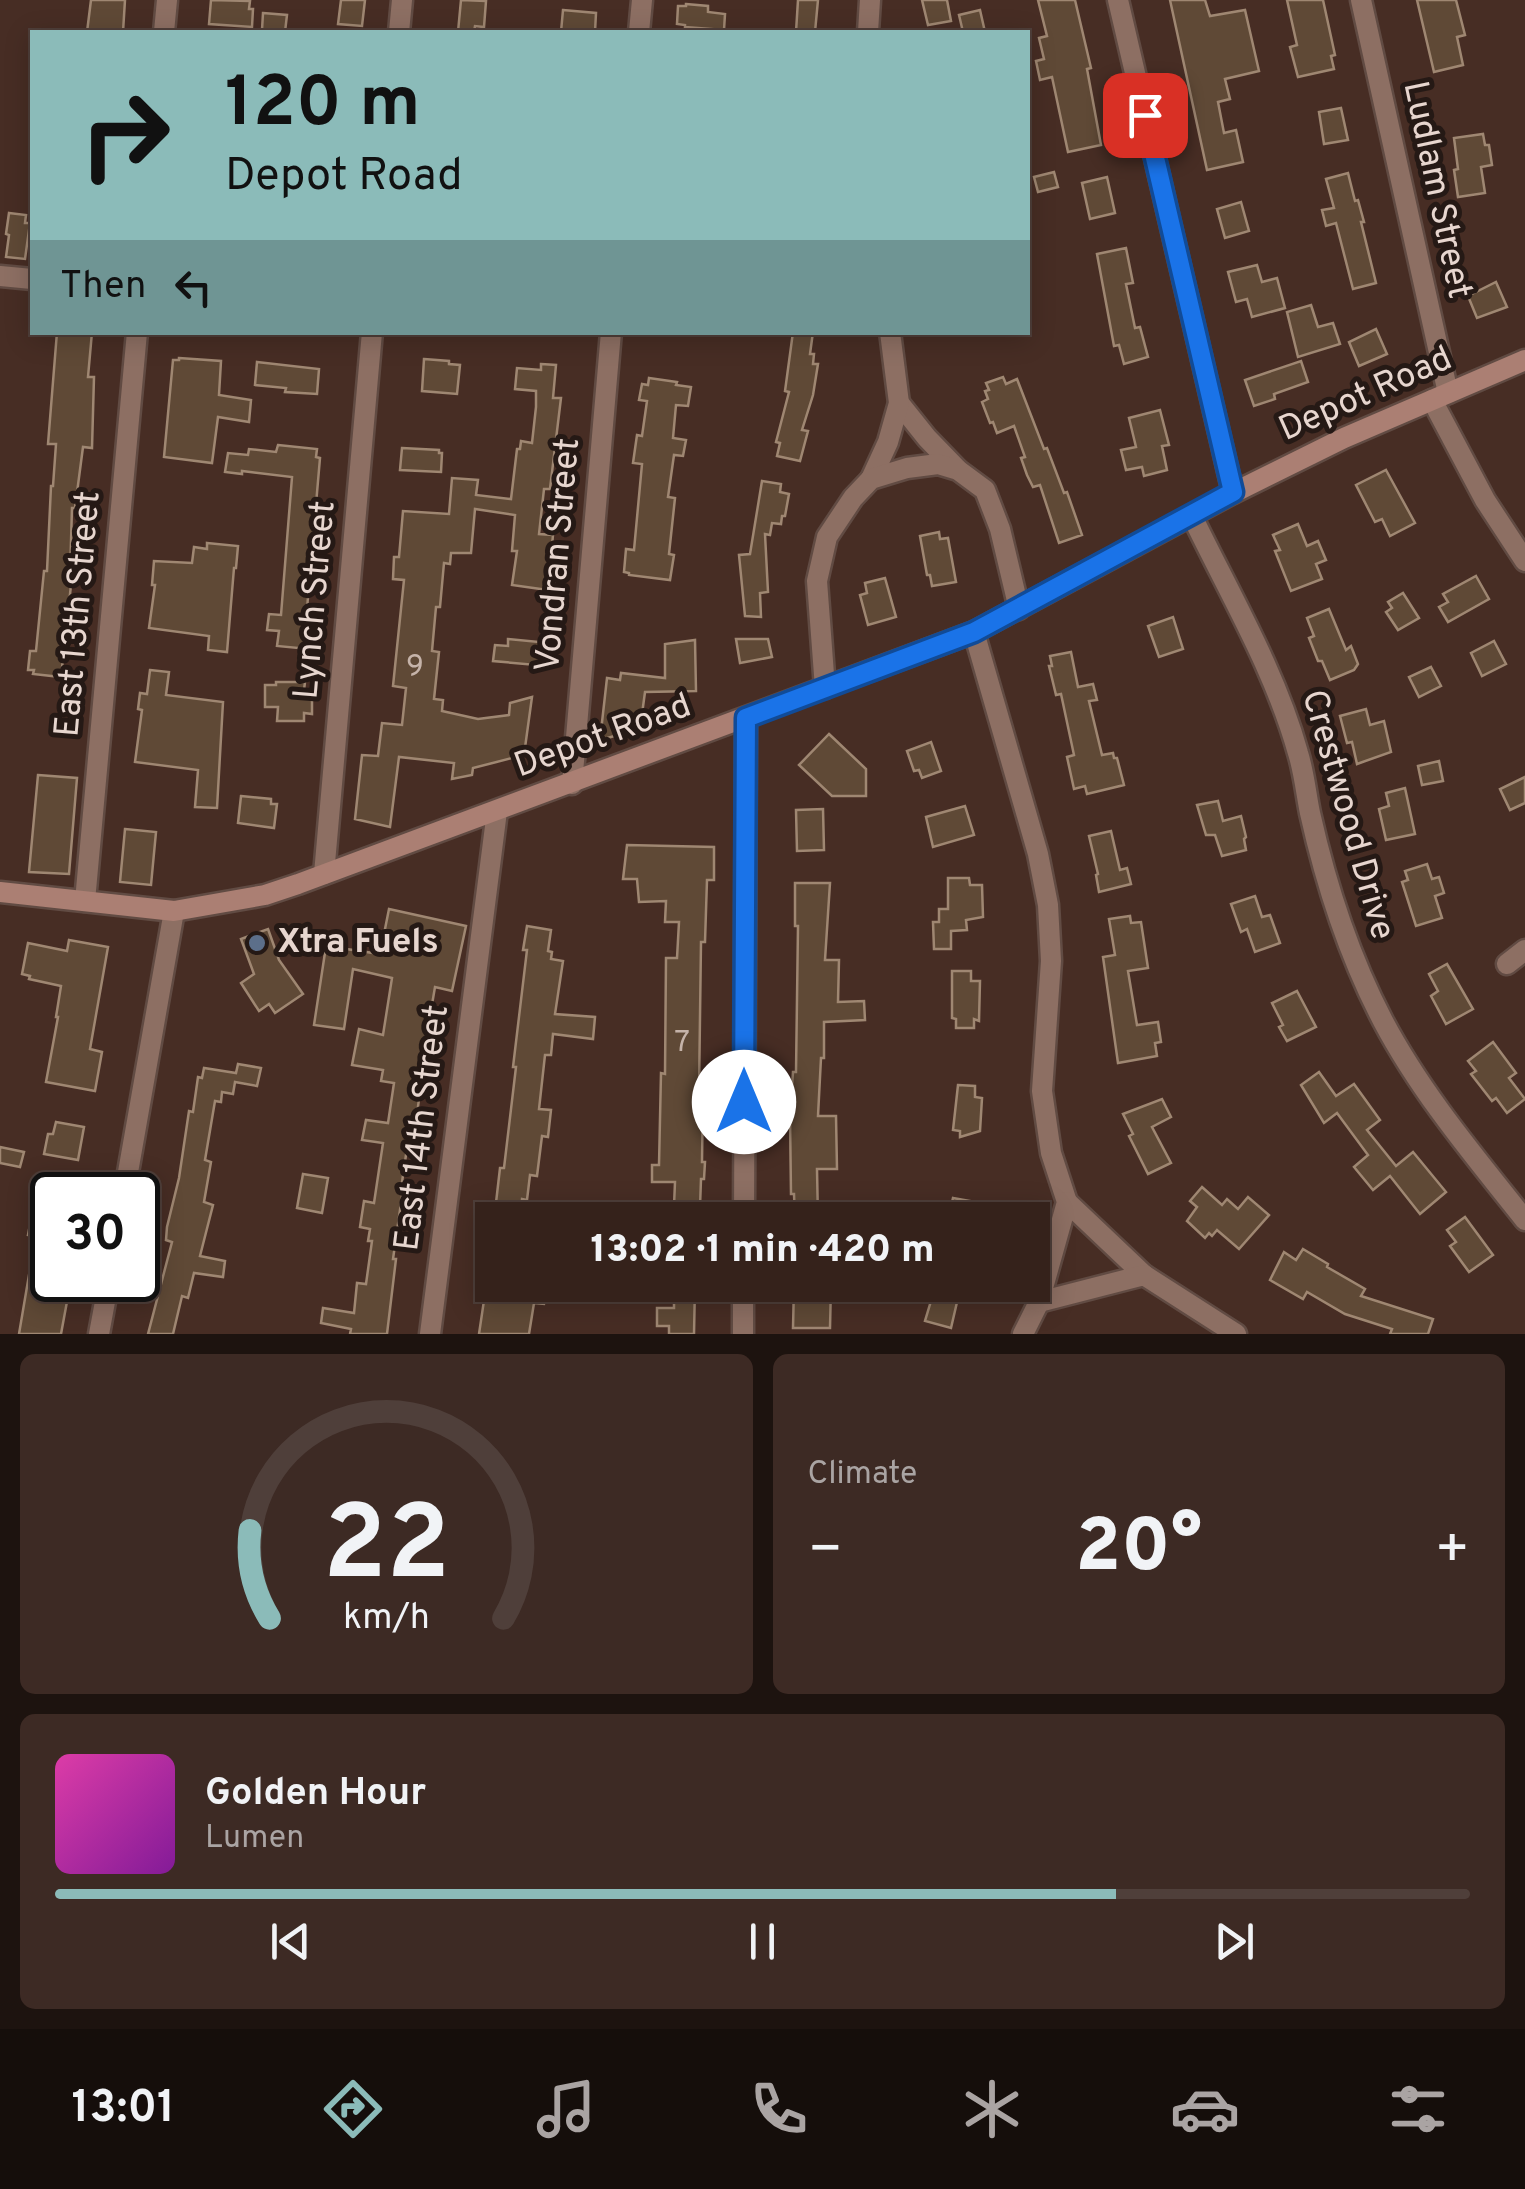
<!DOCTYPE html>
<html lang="en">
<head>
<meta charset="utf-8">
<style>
  :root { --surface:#35221b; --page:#3d2a24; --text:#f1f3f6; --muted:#aaa4a3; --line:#4f3f3a; --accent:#8bbbb9 }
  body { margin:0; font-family:Overpass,sans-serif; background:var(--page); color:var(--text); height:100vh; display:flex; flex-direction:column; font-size:38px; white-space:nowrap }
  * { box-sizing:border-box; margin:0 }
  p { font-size:32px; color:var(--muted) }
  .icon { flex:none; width:55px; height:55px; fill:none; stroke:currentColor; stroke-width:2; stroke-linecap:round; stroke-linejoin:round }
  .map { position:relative; height:1334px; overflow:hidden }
  .details { display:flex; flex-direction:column; gap:20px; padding:20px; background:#1d130f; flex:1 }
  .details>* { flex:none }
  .hud { position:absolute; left:30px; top:30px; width:1000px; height:305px; border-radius:0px; box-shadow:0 5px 25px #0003,0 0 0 2px var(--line); background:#8bbbb9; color:#111; overflow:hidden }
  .speed { position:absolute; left:30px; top:1172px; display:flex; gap:20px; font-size:50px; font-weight:700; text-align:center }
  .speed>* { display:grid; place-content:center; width:130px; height:130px; border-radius:50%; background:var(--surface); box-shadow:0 5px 25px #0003,0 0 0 2px var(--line); line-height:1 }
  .speed .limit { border:5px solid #111; border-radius:15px; background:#fff; color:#111 }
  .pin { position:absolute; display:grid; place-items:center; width:85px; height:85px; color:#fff; margin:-42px; border-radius:20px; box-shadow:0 5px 15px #0006 }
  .me { position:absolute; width:110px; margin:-55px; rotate:0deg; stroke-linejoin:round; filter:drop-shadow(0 0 8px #0008) }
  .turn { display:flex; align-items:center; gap:35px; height:210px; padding:0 30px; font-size:45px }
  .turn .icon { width:130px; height:130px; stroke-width:2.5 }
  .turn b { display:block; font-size:70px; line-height:85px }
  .then { display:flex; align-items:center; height:95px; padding:0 30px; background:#0003; gap:20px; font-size:38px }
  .big { font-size:75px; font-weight:800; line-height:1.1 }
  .details .widget { flex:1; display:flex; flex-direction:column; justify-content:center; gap:15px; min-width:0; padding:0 35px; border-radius:15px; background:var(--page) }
  .details .dial { align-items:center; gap:0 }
  .dial svg { height:260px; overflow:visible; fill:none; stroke:var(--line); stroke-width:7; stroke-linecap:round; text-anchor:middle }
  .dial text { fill:var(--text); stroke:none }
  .song { display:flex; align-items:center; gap:30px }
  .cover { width:120px; height:120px; border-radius:15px; background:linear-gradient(135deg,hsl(320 70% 55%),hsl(290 70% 35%)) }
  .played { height:10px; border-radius:5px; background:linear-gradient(90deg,var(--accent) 75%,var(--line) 75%) }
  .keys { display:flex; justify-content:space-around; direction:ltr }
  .heat { display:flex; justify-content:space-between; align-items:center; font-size:55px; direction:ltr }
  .details .tiles { flex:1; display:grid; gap:20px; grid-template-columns:1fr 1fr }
  .widget:last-child { grid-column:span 2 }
  .trip { position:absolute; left:475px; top:1202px; width:575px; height:100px; border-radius:0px; background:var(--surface); box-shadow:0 5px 25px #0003,0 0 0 2px var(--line); font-weight:800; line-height:100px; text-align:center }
  .tab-bar { display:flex; height:160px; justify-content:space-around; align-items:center; background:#150e0b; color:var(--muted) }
  .tab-bar .icon { width:70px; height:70px }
  .tab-bar .selected { color:var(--accent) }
  .tab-bar b { font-size:45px; color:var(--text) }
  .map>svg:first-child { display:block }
  .building { fill:#5f4936; stroke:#9f8772; stroke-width:2.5 }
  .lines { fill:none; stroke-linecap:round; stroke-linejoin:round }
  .street-casing { stroke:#614b43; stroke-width:25 }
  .secondary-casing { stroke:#614b43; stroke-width:25 }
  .street { stroke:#8d6f63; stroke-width:20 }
  .secondary { stroke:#ab7f73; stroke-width:20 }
  .route-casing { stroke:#114b97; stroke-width:25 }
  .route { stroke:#1a73e8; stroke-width:18 }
  .service-dot { fill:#5c6f8a; stroke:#251915; stroke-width:4 }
  .labels { text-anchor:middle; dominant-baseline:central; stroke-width:10; stroke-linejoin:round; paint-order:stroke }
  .number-label { font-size:30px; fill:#c5b3a9 }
  .street-label { font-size:35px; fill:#e7d6cf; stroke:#251915 }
  .poi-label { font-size:35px; font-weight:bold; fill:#e7d6cf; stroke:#251915; text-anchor:start }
</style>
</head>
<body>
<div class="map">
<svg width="1525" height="1334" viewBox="0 0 1525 1334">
  <rect width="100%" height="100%" fill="#472d24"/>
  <g class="building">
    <path d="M91,0H125L123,32H87Z"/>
    <path d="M211,0L250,1L249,9H253L252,27L209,24Z"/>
    <path d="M341,0H365L362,26L338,24Z"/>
    <path d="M461,0L486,1L484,27L475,26L474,32H458Z"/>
    <path d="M798,0H818L815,32H796Z"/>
    <path d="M922,0H947L951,21L928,25Z"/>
    <path d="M1038,0H1075L1091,68L1087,69L1101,145L1068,152L1052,77L1040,80L1036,61L1044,59L1039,38L1047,36Z"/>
    <path d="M1170,0H1205L1210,16L1245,10L1259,71L1225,79L1230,99L1218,102L1224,133L1236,130L1243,162L1207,170Z"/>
    <path d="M1287,0H1323L1335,55L1331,56L1334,69L1298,77L1290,47L1297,45Z"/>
    <path d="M1417,0H1456L1465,35L1457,37L1463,65L1434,72Z"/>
    <path d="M686,4L708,6V12L725,14L724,30L685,27V25L677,24L678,6H686Z"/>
    <path d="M563,10L596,13L595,32H561Z"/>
    <path d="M980,10L985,32H963L959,15Z"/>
    <path d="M263,13L287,15L285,32L262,30Z"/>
    <path d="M1341,108L1348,140L1324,144L1319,112Z"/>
    <path d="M1483,134L1485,145H1489L1492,165L1481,167L1485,193L1458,197L1454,170L1458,169L1454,138Z"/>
    <path d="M1054,172L1058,187L1038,192L1034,177Z"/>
    <path d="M1348,173L1355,201L1358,200L1364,222H1361L1376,283L1353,289L1336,223L1326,226L1322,210L1334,208L1326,179Z"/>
    <path d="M1107,177L1115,213L1090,219L1082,183Z"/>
    <path d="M1241,202L1249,231L1225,238L1217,209Z"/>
    <path d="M9,213L26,215L25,223H30L25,259L6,257L9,235L6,234Z"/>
    <path d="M1126,248L1133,283L1126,284L1135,328L1140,327L1148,357L1124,364L1119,345L1114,346L1097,254Z"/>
    <path d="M1257,265L1262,282L1277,278L1285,308L1252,317L1247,299L1236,302L1228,272Z"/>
    <path d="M1496,282L1507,307L1477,318L1468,296Z"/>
    <path d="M1311,305L1318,327L1333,323L1340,344L1298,357L1287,312Z"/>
    <path d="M1376,329L1387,354L1359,366L1349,342Z"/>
    <path d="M57,332H92L88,377H94L92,448L83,447L75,508H72L70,576H72L61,677L33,674L34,670H28L30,651H36L44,571H47L51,486H53L56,444H48Z"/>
    <path d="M793,332H813L810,354H814L813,364H818L813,395L802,430L808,431L800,461L777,456L780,443L776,442L789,392L785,391Z"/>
    <path d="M179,358L221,361L219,395L251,400L249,422L218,417L212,463L164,457L173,360H179Z"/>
    <path d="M424,359L449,361V364L460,365L457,394L422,391Z"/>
    <path d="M1301,361L1308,382L1274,394L1275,399L1254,406L1245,380Z"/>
    <path d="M257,362L319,369L317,394L285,392L286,388L255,385Z"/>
    <path d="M541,364L556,365L553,398H561L550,489H544L539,534L553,535L550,567L558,568L555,591L512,585L517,551H512L515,515L475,509L471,553H451L450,564L444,563L440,607H436L432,651L439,652L434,699L443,700L442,711L478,719L509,715L510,703L532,697L524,755L473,768L472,775L452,779L454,763L399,757L390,827L355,819L362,755L378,756L382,723L402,725L406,688L393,686L404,580L393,579L394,557H399L403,511L449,514L452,478L478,480L476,495L511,499L517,449H520L521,441L532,443L536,407V391L515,389L517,368L541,370Z"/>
    <path d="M1003,377L1006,384L1017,379L1044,449L1047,448L1064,493L1067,492L1082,535L1059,543L1040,485L1033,487L1027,475L1021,458L1025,457L1014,426L997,433L993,422L990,423L982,402L988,399L985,391L989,390L986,383Z"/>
    <path d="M649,378L677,382L676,385L691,387L688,406L676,405L673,438L686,440L683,456L674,455L668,497L675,498L669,554L674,555L670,580L629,575V573L624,572L626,549L634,550L642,464L633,463L637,435L642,436L647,401L639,400L642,384L648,385Z"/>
    <path d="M1160,410L1169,445L1162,446L1167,470L1144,476L1142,467L1126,470L1121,450L1136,447L1129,418Z"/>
    <path d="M278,445L317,449L316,457L320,458L307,609H312L308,649L277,646L279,631L267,630L269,614L281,615L292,477L242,471V474L225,472L228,453L248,455L249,449L276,452Z"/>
    <path d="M402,448L439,450V453H442L441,472L400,470Z"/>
    <path d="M1386,470L1415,523L1390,536L1382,519L1375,522L1356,485Z"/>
    <path d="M762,481L781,484L780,492L789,494L785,516H782L781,524L772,523L770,535L765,534L768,592L760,593L761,617L745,616L739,555L750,554Z"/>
    <path d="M1298,524L1307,546L1318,541L1326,560L1316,564L1322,579L1291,591L1275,551L1280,550L1273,535Z"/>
    <path d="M939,532L940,539L948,538L956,582L932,586L930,575H927L920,536Z"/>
    <path d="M207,543L238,546L236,568H234L227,652L208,650L209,636L149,628L155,585H152L154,561L192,563L194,547L207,549Z"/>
    <path d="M1476,576L1489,599L1448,622L1439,607L1448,602L1443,594Z"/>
    <path d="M885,578L896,617L868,625L860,595L867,593L865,583Z"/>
    <path d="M1403,593L1419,618L1398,630L1386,612L1392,608L1388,602Z"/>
    <path d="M1329,609L1346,650L1351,646L1358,664L1354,670L1330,680L1322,661H1318L1309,638L1314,636L1307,618Z"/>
    <path d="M1173,617L1183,649L1159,657L1148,626Z"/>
    <path d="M508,639L550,643L547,666L493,661L495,645L508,646Z"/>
    <path d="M736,639H768L772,657L740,663Z"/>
    <path d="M695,640L696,691L645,692L640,729L600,740L607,678L620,680L621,673L665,678V644Z"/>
    <path d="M1494,641L1506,664L1482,676L1471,653Z"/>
    <path d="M1071,652L1078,687L1093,684L1097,700L1089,701L1102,755L1113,753L1114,758H1117L1124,785L1087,794L1085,786L1074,789L1067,757L1074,755L1061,694L1056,695L1049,666H1052L1050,656Z"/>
    <path d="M1431,667L1441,686L1419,697L1409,677Z"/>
    <path d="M150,670L169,672L166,695L223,702L217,808L195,807L198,770L135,762L142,710L138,709L140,693L147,694Z"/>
    <path d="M276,682H305L304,690H312V714L304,713V721H277L278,707H265V685H276Z"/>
    <path d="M1366,709L1370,725L1384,721L1391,752L1357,764L1352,742L1347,743L1340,716Z"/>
    <path d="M829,734L866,769V796H832L799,765Z"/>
    <path d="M931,742L941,771L922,778L919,770L914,771L907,751Z"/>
    <path d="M1439,761L1443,781L1422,785L1418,766Z"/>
    <path d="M38,775L77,778L69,874L29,872Z"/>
    <path d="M1525,777V803L1510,810L1500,789Z"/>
    <path d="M1405,788L1415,834L1386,840L1379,809L1389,806L1386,793Z"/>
    <path d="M241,796L271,799V804H277L274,828L238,823Z"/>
    <path d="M1218,801L1223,821L1241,816L1246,837L1244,839L1246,850L1222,856L1215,835H1206L1197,805Z"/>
    <path d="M965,806L974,835L933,847L926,817Z"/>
    <path d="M823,809L824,850L797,851L796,810Z"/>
    <path d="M125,829L156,832L151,885L120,882Z"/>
    <path d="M1111,831L1120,870L1127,868L1131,884L1099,892L1096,875L1098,874L1089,836Z"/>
    <path d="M627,845L714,847V880H707L705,942H701L699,1092H703L702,1162H705L704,1179H701L700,1207L674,1206L675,1182H652V1165H659L661,1073L665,1074L666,958H677L679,922H665L666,901L639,902L637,879H623Z"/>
    <path d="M1427,864L1432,879L1439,877L1444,893L1435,896L1442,918L1416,926L1402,882L1408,880L1405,871Z"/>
    <path d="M948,878H969L970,885H982L983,917L966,920L967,930L951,931V949H934L933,922H939V909H948Z"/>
    <path d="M795,883H830L825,960H839L838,1002L864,1001L865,1020L824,1022V1058H821L818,1116H836L837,1169H817L818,1220H795L794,1194H791L790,1117L793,1072H796L798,926H795Z"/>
    <path d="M1255,896L1262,917L1270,915L1280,943L1255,952L1247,929L1241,932L1231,904Z"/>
    <path d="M389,909L466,926L452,991L435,987L421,1069L423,1070L417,1114H412L401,1189H403L393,1259H396L387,1334H350L351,1329L321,1323L323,1308L354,1313L357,1283L366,1284L372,1241H368L370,1229L360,1227L364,1201L374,1203L383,1143L362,1140L366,1120L388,1123L394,1083L381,1081L383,1070L352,1065L359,1029L383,1035L392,978L353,969L344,1029L314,1025L326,946L380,954Z"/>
    <path d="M1130,916L1131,923L1141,922L1148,968L1128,971L1137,1025L1158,1022L1161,1042L1155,1043L1157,1056L1118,1063L1103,957L1115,955L1109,919Z"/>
    <path d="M527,926L551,930L548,951L552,952L551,959L563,961L555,1014L595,1017L593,1039L553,1034L551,1055H545L539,1109L551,1110L548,1137L542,1136L537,1176L530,1175L527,1200L522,1199L520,1220H494L500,1168H504L516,1067H513L527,950H523Z"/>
    <path d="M268,929L279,960L303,994L275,1013L269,1004L259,1011L241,983L254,974L241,939Z"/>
    <path d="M69,940L108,947L90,1049L102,1052L95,1091L46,1082L58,1017H56L61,986L29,979L30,976L22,974L28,943L67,951Z"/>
    <path d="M1447,964L1473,1009L1446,1024L1431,996L1438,991L1429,974Z"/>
    <path d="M952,971H971V981H980L979,1021L974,1019V1028H956V1019L952,1018Z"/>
    <path d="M1297,991L1316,1027L1287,1041L1279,1027L1283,1025L1272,1003Z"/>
    <path d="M1493,1042L1516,1073L1509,1078L1525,1099L1507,1113L1496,1098L1492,1101L1471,1074L1476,1071L1468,1061Z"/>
    <path d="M238,1064L261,1068L257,1086L235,1082L233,1094L222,1092L221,1102L215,1101L205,1160L211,1162L204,1202L213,1205L200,1256L225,1261L223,1277L194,1273L188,1298L182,1296L173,1334H148L172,1242L166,1240L167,1227L179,1178L189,1111L193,1112L198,1077L202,1078L204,1068L236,1073Z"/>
    <path d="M1319,1072L1336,1096L1354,1084L1380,1120L1367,1130L1396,1166L1413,1152L1446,1192L1420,1214L1390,1176L1373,1190L1354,1167L1368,1155L1337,1113L1324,1123L1301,1085Z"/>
    <path d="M958,1085L975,1086V1097L982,1098L980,1131L960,1137V1131L953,1130Z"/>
    <path d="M1162,1099L1171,1117L1152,1127L1171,1163L1148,1174L1129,1136L1133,1134L1123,1114Z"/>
    <path d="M56,1122L84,1127L78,1160L44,1154L48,1134H53Z"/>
    <path d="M0,1147L24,1152L20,1167L0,1163Z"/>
    <path d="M303,1174L328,1178L322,1213L297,1208Z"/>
    <path d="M1202,1187L1222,1205L1227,1199L1238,1209L1248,1197L1269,1215L1239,1249L1217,1230L1212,1236L1209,1233L1205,1238L1187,1221L1197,1207L1190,1201Z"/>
    <path d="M35,1197L52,1200V1239L28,1235Z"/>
    <path d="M953,1198L981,1203L977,1220H948Z"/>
    <path d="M1465,1217L1493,1255L1469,1272L1450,1246L1456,1242L1447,1230Z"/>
    <path d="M1303,1249L1328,1264L1327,1267L1365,1289L1361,1296L1433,1319L1428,1334H1390L1392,1329L1345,1314L1307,1292L1303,1299L1270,1280L1284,1252L1296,1260Z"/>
    <path d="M30,1269L52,1273V1280H71L61,1334H19Z"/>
    <path d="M526,1285H547L544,1304L534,1303L529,1334H479L486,1287L524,1293Z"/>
    <path d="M674,1285H695L694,1334H669V1326H657V1308H674Z"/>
    <path d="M794,1285H831L830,1328H793Z"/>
    <path d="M938,1285H961L951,1328L925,1321L934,1291L936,1292Z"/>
  </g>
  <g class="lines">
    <g class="street-casing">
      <g id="street">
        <path d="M1118,0L1233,493"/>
        <path d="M1361,0L1448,393"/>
        <path d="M164,32L167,0"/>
        <path d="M399,32L402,0"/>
        <path d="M639,32L642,0"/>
        <path d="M868,32L870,0"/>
        <path d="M0,276L32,279"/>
        <path d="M1432,400L1485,500L1525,561"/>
        <path d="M899,403L927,438L957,469"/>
        <path d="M871,479L888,442L899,403L890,332"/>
        <path d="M1192,516C1229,593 1275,670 1298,753C1304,772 1306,793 1310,813C1326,885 1349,956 1383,1021C1421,1093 1475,1157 1525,1220"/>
        <path d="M974,632L1038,854L1048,905L1051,961L1042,1091L1051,1153L1067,1202L1039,1302L1023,1334"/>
        <path d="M825,688L817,581L827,537L853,498L871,479L907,468L938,464L958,470L985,490L1000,529L1019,609"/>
        <path d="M572,784L611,332"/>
        <path d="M324,874L372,332"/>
        <path d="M85,901L137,332"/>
        <path d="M1507,964L1525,950"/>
        <path d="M124,1195L174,911"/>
        <path d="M1067,1202L1144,1275"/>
        <path d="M744,1220L746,718"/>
        <path d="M1039,1302L1144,1275L1236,1334"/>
        <path d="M99,1334L109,1280"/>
        <path d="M430,1334L497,811"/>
        <path d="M743,1334V1285"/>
      </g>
    </g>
    <g class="secondary-casing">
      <path id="secondary" d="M0,892L174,911L265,895L298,884L974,632L1233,493L1344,438L1525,360"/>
    </g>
    <use href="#street" class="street"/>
    <use href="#secondary" class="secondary"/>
  </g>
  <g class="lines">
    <g class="route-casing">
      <path id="route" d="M744,1102L746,718L974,632L1233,492L1145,115"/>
    </g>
    <use href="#route" class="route"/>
  </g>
  <circle class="service-dot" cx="257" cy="943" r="10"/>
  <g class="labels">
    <g class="number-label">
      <text x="415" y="667">9</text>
      <text x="682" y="1043">7</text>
    </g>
    <g class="street-label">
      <text transform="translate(1436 190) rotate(78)">Ludlam Street</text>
      <text transform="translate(1366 395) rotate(-24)">Depot Road</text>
      <text transform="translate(559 555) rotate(-85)">Vondran Street</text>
      <text transform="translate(316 600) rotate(-85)">Lynch Street</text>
      <text transform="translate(79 614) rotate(-85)">East 13th Street</text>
      <text transform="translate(603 737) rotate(-20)">Depot Road</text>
      <text transform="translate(1347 815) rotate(74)">Crestwood Drive</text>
      <text transform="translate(423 1128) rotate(-83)">East 14th Street</text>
    </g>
    <g class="poi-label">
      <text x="277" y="943">Xtra Fuels</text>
    </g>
  </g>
</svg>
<div class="speed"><div class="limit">30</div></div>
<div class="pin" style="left:1145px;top:115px;background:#d93025"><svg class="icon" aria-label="arrive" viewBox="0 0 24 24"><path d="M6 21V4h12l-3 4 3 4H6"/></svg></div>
<svg class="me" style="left:744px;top:1102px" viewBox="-20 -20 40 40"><circle r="19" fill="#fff"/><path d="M0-13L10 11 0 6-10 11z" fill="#1a73e8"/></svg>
<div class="trip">13:02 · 1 min · 420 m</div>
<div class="hud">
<div class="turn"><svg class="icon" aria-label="right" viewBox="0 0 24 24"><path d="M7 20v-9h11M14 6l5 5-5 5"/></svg><div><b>120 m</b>Depot Road</div></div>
<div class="then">Then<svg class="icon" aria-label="left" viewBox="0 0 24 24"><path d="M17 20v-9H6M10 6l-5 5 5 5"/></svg></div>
</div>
</div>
<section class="details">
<div class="tiles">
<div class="widget dial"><svg viewBox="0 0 100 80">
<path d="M14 69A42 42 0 1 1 86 69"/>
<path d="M14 69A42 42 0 0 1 8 42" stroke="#8bbbb9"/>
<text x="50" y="56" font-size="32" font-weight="700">22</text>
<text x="50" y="72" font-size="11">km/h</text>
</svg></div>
<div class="widget"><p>Climate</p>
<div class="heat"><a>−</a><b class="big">20°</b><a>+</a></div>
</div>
<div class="widget">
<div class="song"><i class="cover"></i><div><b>Golden Hour</b><p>Lumen</p></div></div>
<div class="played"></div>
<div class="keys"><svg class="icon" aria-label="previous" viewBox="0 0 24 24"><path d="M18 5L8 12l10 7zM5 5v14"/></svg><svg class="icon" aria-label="pause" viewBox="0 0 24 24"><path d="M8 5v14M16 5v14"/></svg><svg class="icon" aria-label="next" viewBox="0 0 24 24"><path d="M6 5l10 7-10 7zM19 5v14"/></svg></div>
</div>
</div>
</section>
<nav class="tab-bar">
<b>13:01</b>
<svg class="icon selected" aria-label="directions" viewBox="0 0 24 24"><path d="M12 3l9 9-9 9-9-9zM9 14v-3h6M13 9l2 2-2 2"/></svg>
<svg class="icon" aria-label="music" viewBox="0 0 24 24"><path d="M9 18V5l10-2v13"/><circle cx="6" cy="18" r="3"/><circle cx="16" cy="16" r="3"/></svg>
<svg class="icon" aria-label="phone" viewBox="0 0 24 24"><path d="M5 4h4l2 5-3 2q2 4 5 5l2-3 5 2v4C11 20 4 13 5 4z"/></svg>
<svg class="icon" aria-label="climate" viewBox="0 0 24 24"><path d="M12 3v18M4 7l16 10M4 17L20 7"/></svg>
<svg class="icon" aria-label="car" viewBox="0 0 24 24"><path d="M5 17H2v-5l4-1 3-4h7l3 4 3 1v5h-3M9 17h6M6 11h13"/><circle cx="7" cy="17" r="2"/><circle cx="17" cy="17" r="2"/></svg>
<svg class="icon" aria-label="filters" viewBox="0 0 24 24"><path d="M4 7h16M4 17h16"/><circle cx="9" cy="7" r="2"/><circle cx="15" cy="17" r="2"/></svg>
</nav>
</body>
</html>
